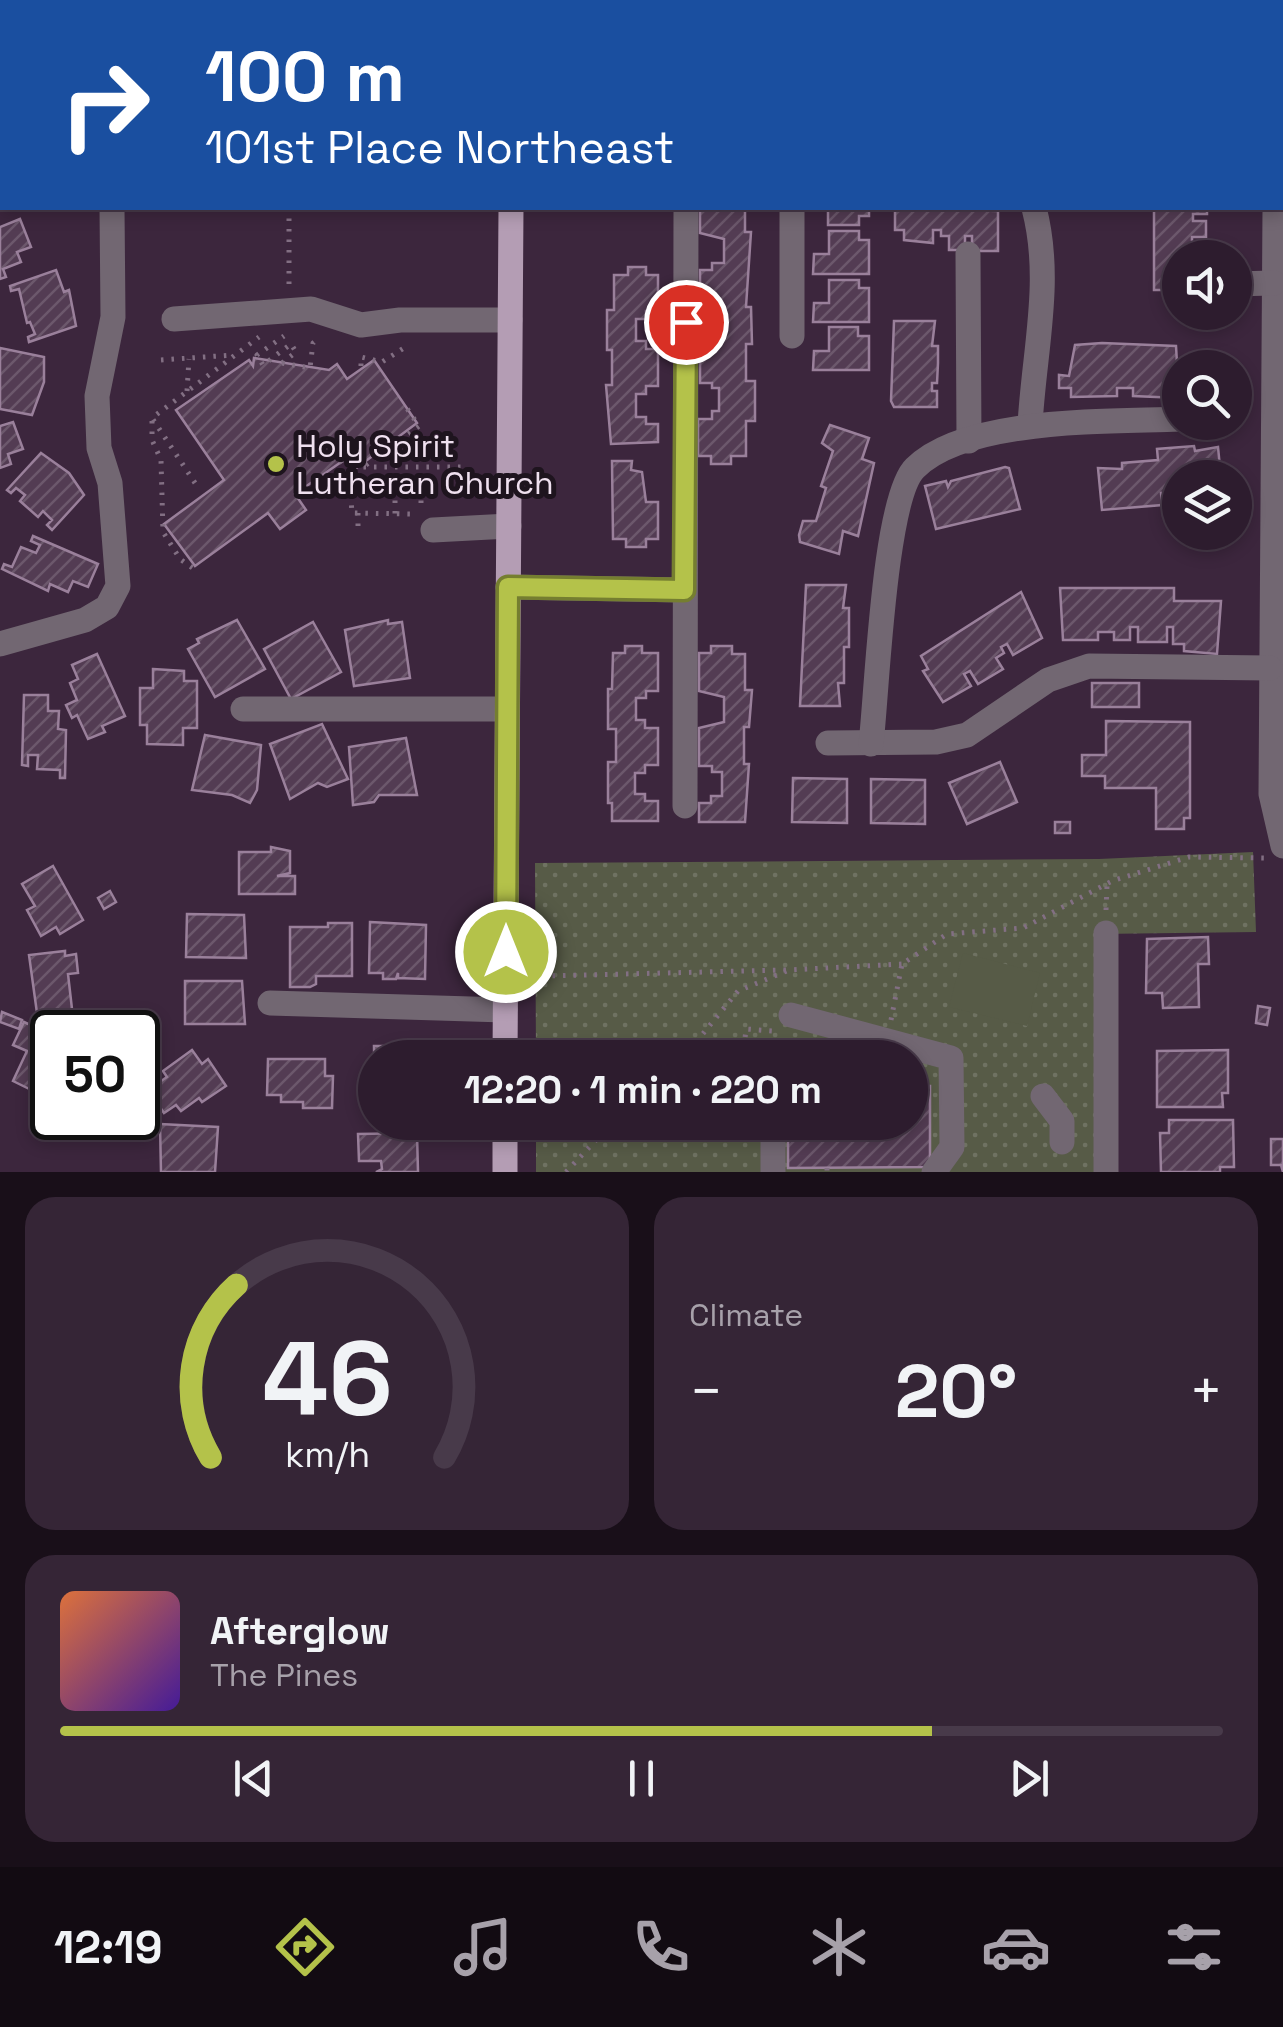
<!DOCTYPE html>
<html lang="en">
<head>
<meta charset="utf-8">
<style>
  :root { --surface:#2d1c2e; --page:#352536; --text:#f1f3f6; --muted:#a7a1aa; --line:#483a4a; --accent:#b4c24a }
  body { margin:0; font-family:"Space Grotesk",sans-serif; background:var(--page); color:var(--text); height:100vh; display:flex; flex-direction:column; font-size:38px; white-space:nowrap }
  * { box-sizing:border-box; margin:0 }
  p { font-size:32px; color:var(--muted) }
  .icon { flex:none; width:55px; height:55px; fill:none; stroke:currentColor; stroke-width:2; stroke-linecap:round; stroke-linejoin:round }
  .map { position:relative; height:1172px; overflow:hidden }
  .side { display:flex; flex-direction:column; gap:25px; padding:25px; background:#190f19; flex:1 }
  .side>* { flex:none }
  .top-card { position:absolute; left:0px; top:0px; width:1285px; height:210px; box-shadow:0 5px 15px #0003,0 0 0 2px var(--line); background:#1a4fa0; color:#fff; overflow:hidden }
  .buttons { position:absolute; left:1162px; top:240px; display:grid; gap:20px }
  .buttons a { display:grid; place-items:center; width:90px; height:90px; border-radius:50%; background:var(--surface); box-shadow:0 5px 15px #0003,0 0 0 2px var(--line); font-size:50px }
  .speed { position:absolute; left:30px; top:1010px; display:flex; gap:20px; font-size:50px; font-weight:700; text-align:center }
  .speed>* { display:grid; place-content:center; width:130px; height:130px; border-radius:50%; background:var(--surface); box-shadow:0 5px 15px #0003,0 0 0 2px var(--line); line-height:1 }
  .speed .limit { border:5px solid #111; border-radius:15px; background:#fff; color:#111 }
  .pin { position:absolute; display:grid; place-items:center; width:85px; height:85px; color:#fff; margin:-42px; border:5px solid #fff; border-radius:50%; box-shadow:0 2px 10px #0007 }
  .me { position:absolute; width:110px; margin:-55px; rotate:0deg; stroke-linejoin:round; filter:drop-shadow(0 0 8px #0008) }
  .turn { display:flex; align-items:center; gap:35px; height:210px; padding:0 40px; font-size:45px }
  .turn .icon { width:130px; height:130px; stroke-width:2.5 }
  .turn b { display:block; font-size:70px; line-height:85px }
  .big { font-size:75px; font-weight:800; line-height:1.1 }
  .side .tile { flex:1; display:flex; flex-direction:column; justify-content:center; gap:15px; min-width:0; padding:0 35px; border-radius:30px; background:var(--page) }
  .side .dial { align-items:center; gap:0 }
  .dial svg { height:260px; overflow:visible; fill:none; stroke:var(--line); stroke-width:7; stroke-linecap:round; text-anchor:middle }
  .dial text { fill:var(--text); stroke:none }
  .song { display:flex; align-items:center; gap:30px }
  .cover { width:120px; height:120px; border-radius:15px; background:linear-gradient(135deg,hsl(20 70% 55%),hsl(260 70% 35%)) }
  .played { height:10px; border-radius:5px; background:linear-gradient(90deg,var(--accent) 75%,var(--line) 75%) }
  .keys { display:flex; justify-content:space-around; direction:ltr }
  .heat { display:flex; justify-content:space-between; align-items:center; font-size:55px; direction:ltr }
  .side .tiles { flex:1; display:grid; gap:25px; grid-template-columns:1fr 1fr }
  .tile:last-child { grid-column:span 2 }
  .trip { position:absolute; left:358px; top:1040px; width:570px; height:100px; border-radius:50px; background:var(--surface); box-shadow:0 5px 15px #0003,0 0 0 2px var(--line); font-weight:800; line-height:100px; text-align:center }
  .tabs { display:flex; height:160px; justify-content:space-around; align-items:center; background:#120b12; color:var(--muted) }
  .tabs .icon { width:70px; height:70px }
  .tabs .selected { color:var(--accent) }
  .tabs b { font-size:45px; color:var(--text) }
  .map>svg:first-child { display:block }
  .park { fill:url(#park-dots) }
  .pitch { fill:#575b47 }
  .building { fill:url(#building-hatch); stroke:#9a809b; stroke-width:2.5 }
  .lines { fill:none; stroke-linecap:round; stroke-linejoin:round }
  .path { stroke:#826f83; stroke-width:5; stroke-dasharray:2.5 8; stroke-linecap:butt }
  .minor { stroke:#726772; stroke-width:25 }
  .major { stroke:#b49db4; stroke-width:25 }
  .route-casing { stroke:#757e30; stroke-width:25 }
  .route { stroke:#b4c24a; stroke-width:18 }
  .poi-dot { fill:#b4c24a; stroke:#1e141e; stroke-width:4 }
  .labels { text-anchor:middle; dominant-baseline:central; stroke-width:10; stroke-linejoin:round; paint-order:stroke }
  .poi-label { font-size:32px; fill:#efe0ef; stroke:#1e141e; text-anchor:start }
</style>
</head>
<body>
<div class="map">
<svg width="1283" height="1172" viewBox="0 0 1283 1172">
  <defs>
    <pattern id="park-dots" width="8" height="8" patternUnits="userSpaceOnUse" patternTransform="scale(2.5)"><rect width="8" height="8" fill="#575b47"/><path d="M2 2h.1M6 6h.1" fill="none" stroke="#6f7262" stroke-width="1.8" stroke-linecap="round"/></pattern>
    <pattern id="building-hatch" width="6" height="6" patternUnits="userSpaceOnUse" patternTransform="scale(2.5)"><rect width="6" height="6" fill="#533c53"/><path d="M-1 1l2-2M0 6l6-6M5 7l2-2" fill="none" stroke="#6c586c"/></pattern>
  </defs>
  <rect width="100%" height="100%" fill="#3c263d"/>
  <path class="park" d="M1253,852L1256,932L1097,934L1099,1172H536V1123L910,1122V1058L536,1057L535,863L1099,859Z"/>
  <path class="pitch" d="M963,953L1040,973L1027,1026L949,1007Z"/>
  <g class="building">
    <rect x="313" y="0" width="122" height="2"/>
    <path d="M644,0H752L644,2Z"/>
    <rect x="919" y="0" width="121" height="2"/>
    <rect x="1149" y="0" width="104" height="2"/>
    <path d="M700,208H745V232H751L746,307H751L752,344H746V381H755V421H746V456H731V464H711V456H698V419H712V411H719V388H712V383H700V344H712V337H723V314L700,309V270H712V263H724V239L700,233Z"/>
    <path d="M828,208H869V216H859V225H828Z"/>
    <path d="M895,208L998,211V251H972V236H965V250H949V236H941V230H933V243L904,240V230H895Z"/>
    <path d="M1154,208H1207V214H1193V221H1206V237H1192V252L1206,253V258H1180V290H1154Z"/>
    <path d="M20,219L31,247L17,252L21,262L3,269L6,277L0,279V227Z"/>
    <path d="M829,231H859V240H869V274H813L814,254H829Z"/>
    <path d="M628,267H646V275H658V311H646V319H636V341H646V349H658V386H646V394H636V417H646V424H658V442L611,444L606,385H612V350H607V310H614V275H628Z"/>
    <path d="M56,270L64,292L69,290L76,326L29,342L28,337L35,334L30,322L27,323L19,289L11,291L10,286Z"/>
    <path d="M829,280H859V288H869V322H813L814,303H829Z"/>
    <path d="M894,321H935L932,346H938V363L937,383H932V391H937V407H894L891,401Z"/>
    <path d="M829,327H858V336H869V370H813L814,351H829Z"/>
    <path d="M1102,343L1176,346L1179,398L1133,396V388H1117V396L1071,397V388H1059V375L1069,376L1075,345Z"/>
    <path d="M0,348L44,357V382L32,415L0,409Z"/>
    <path d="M254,358L329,370L337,364L347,379L374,360L417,423L355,469L347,458L295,494L306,510L280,529L268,513L195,566L164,524L224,480L176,410L249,360L253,366Z"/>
    <path d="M13,422L23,449L8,454L11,464L0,468V426Z"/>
    <path d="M830,425L869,438L862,459L874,463L858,536L843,531L839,554L800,542L799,535L803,521H816L826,488L821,486L833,451L822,443Z"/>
    <path d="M1194,446L1195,451L1218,447L1221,478H1180V492L1161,493L1162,505L1102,510L1098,468L1122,469V463L1158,460L1157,449Z"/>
    <path d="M41,453L69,473L84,495L52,530L47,525L52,520L43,511L38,517L20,501L25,495L16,488L11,493L7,490Z"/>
    <path d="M612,461H632L631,470L642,472L646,502H658V539H646V547H626V539H613Z"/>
    <path d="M1005,467L1009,468L1020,509L936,529L925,486L946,481L948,487L951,481Z"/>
    <path d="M33,536L98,564L88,587L73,581L68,592L50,584L48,591L2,569L4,564L12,567L21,547L36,553L40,545L31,541Z"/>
    <path d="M806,585H846L843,608H849V647H844V683H838L840,706H800Z"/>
    <path d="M1060,588H1174V601H1221L1217,654L1184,651V644H1173V627H1167V642H1138V627H1130V640H1114V632H1098V640H1063Z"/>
    <path d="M1021,592L1042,638L1013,655L1007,644L1001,647L1004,653L996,658L1003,669L978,684L970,671L964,674L971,686L943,702L923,671L928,669L921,656Z"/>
    <path d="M237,620L265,669L215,697L188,649L199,643L197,639Z"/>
    <path d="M388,620V624L402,622L410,678L354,686L345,630Z"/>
    <path d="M313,622L341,672L291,699L264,649Z"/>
    <path d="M625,646H642V653H658V691H646V698H636V720H645V728H658V765H645V773H635V794H645V801H658V821H612V803H608V762H616V729H608V689H612L613,653H625Z"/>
    <path d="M711,646H732V654H745V690H752L749,727H744V764H749L745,822H699V803H711V796H722V772H712V766H699V728L724,722V697L699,691V653H711Z"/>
    <path d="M97,654L125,716L102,726L105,732L88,739L77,715L72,718L66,705L77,700L70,683L78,679L72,665Z"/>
    <path d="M153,669L184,671V681H197V728H183V745L147,744V725H140V688H153Z"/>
    <rect x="1092" y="683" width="47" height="24"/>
    <path d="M24,695H48V711H59L58,729L66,730L65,778H60V770L37,769L38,755H28V766L22,765Z"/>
    <path d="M1106,721L1190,722V818H1184V829H1156V788H1105V776H1082V755H1106Z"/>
    <path d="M322,724L348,779L327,787L318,783L290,799L270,744Z"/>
    <path d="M205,735L261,745L257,790L250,803L232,795L192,790Z"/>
    <path d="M406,738L417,795H379L374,802L353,805L349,747Z"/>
    <path d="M1000,762L1017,802L967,824L949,783Z"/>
    <path d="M793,778L847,779V823L792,822Z"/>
    <path d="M871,779L925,780V824L871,823Z"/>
    <rect x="1055" y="822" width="15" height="11"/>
    <path d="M271,847L290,851V873L277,876H295V894H239V852H271Z"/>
    <path d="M53,866L83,920L60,934L56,927L41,936L27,910L35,906L22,884Z"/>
    <path d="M110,891L116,902L104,909L98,898Z"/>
    <path d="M187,914L244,915L246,958L186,957Z"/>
    <path d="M370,922L426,925L425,979L398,978V973L396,979H383V973H369Z"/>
    <path d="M328,923H352V976H316V984L310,987H290V927H328Z"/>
    <path d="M1208,937L1209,964H1198L1199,1007L1163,1008L1162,993H1146L1147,939Z"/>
    <path d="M65,951V956L76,954L78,973L68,974L72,1009L37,1013L29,955Z"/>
    <path d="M185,981H242L245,1024H185Z"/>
    <path d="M1258,1006L1270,1008L1267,1025L1256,1023Z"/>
    <path d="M2,1012L22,1020L19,1029L0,1022Z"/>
    <path d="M24,1022L52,1035V1100L13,1081L27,1051L13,1045Z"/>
    <path d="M374,1046H417V1058H375V1115Z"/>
    <path d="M192,1050L202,1064L208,1059L226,1086L202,1102L199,1098L181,1111L176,1105L164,1113L148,1090L167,1077L163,1071Z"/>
    <path d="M1228,1050V1093H1222L1223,1107H1157V1051Z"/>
    <path d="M268,1059H325V1076H333L332,1108H303V1102H281V1095H267Z"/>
    <path d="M910,1086H930V1167L788,1168V1133H840V1122H910Z"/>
    <path d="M1169,1120H1233L1234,1167H1220V1172H1161L1160,1133H1169Z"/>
    <path d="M160,1124L218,1127L215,1172H161Z"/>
    <path d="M417,1133L418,1172H376L382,1169L381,1161H359L358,1134Z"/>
    <path d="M1271,1139H1283V1172L1281,1165H1271Z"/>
  </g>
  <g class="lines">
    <g class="path">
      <path d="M289,208V289"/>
      <path d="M161,360L233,355"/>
      <path d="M282,363L310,368L313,343L320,338"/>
      <path d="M282,363L296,352L291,344L263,365L257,355L284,336"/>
      <path d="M361,366V357L382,362L407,346"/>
      <path d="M187,391L189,359"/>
      <path d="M152,421V440L161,460L163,532L180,559L194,569"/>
      <path d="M341,461L349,474L362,467H461"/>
      <path d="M366,465L419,426L406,407"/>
      <path d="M349,474L352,513L415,514"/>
      <path d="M195,483L152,418L259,337"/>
      <path d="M395,490V514"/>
      <path d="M421,490V510"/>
      <path d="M358,513V530"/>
      <path d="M1106,910L1107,886"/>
      <path d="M542,976L786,970"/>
      <path d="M891,1020L902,964L947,934L1023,928L1112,881L1189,857L1265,858"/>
      <path d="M671,1058L743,1051"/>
      <path d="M683,1058L738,991L789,970L902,964"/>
      <path d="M743,1058L746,1029L773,1031"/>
      <path d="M680,1122V1135"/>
      <path d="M827,1168V1172"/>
      <path d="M566,1172L613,1122"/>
    </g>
    <g class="minor">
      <path d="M515,2V0"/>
      <path d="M906,2V0"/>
      <path d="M1282,70L1283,68"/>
      <path d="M792,208V336"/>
      <path d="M1275,208L1271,794L1283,846"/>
      <path d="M968,254L969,441"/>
      <path d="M1235,284L1274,283"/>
      <path d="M174,319L311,309L361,325L400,320H510"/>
      <path d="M1030,425C1034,351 1053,280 1034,208"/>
      <path d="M433,530L509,526"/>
      <path d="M508,587L684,590"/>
      <path d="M0,644L85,620L107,607L118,586L110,483L99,448L97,396L113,317L112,208"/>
      <path d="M243,709H507"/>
      <path d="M828,743L936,742L967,735L1048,680L1089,666L1270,668"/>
      <path d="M871,744C877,693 884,498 915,468C966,417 1111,422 1180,419"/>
      <path d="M685,806L686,208"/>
      <path d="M1106,933V1172"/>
      <path d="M270,1003L505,1010"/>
      <path d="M791,1015L951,1058L952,1147L934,1172"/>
      <path d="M1043,1096L1062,1121V1142"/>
      <path d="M773,1133V1172"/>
    </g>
    <g class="major">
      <path d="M0,63H2"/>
      <path d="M1282,108H1283"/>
      <path d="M505,1058L511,208"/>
      <path d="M505,1122V1172"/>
    </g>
  </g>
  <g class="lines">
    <g class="route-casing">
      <path id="route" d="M506,952L508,587L684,590L686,322"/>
    </g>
    <use href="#route" class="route"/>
  </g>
  <circle class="poi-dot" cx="276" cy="464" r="10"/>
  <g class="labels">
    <g class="poi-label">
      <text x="296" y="446">Holy Spirit<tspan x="296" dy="37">Lutheran Church</tspan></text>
    </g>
  </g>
</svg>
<div class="buttons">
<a><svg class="icon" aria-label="sound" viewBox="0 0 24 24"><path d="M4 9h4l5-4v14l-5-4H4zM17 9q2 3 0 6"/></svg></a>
<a><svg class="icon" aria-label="search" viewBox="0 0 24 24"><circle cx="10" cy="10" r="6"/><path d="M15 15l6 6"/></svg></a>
<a><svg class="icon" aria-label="layers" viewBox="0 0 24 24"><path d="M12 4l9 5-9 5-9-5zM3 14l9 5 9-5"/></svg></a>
</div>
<div class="speed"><div class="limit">50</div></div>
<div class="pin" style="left:686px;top:322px;background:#d93025"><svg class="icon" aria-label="arrive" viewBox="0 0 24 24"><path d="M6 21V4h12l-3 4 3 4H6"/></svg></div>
<svg class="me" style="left:506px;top:952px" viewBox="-20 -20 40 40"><circle r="17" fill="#b4c24a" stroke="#fff" stroke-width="3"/><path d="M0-11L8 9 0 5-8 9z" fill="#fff"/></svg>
<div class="trip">12:20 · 1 min · 220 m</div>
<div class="top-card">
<div class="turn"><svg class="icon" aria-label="right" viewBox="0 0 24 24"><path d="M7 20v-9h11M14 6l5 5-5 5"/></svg><div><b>100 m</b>101st Place Northeast</div></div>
</div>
</div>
<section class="side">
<div class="tiles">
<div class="tile dial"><svg viewBox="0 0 100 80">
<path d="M14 69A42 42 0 1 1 86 69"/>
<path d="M14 69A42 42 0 0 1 22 16" stroke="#b4c24a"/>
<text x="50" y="56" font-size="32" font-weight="700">46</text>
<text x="50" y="72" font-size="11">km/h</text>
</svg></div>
<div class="tile"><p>Climate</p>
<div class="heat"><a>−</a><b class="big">20°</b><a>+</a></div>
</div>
<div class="tile">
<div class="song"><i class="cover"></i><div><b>Afterglow</b><p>The Pines</p></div></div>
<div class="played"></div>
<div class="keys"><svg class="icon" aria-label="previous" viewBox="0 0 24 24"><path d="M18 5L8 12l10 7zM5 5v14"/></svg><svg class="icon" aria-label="pause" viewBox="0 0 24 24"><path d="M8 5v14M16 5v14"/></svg><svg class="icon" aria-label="next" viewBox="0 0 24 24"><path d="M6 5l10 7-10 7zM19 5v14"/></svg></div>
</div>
</div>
</section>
<nav class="tabs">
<b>12:19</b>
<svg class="icon selected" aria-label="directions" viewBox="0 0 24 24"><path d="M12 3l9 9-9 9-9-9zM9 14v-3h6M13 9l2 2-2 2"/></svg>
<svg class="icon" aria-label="music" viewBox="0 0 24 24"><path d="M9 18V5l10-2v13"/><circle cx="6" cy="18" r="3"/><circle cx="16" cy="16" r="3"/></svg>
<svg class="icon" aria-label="phone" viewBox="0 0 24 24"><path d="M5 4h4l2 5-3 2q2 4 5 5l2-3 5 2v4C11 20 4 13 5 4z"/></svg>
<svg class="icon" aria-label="climate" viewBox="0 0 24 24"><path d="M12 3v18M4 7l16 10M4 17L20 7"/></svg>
<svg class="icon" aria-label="car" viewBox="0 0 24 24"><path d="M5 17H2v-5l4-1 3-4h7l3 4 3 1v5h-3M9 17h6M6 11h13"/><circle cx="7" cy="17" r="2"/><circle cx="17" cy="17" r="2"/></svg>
<svg class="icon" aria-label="filters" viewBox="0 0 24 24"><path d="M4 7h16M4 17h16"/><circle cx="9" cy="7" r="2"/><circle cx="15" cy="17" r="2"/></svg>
</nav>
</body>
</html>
